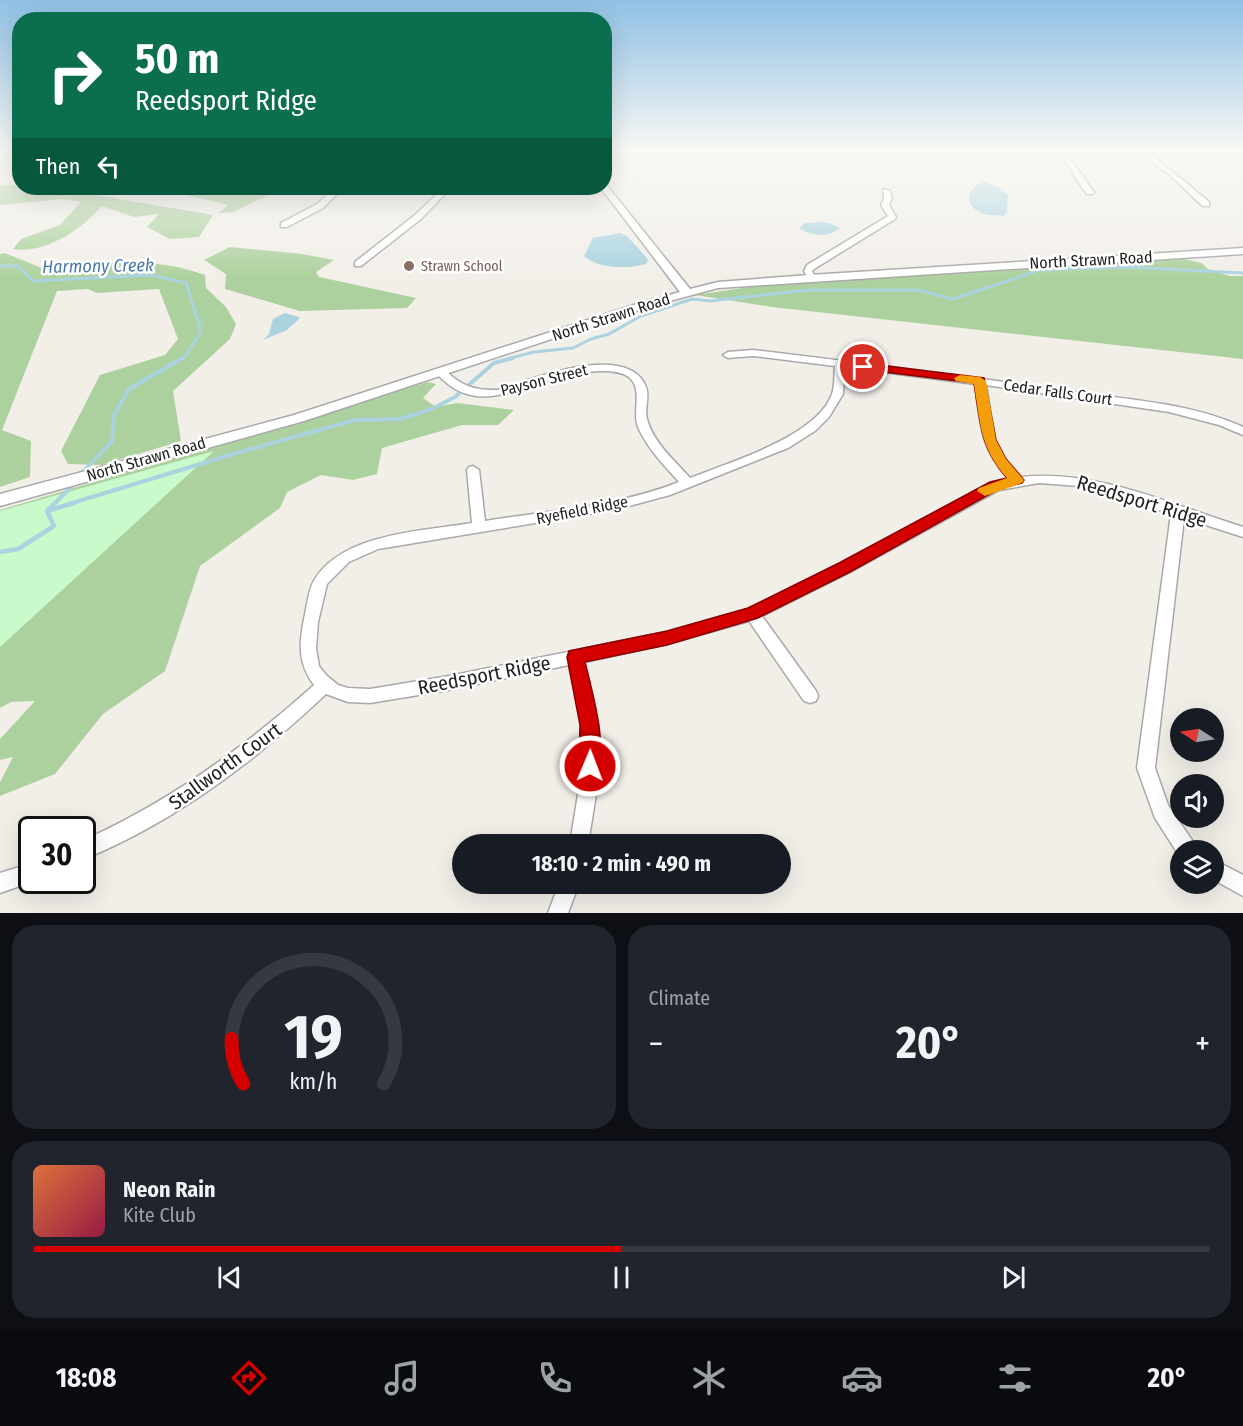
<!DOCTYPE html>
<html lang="en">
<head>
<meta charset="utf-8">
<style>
  :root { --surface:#171b24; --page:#20242c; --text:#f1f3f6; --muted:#9ea1a6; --line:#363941; --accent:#d40000 }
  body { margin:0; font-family:"Fira Sans Condensed",sans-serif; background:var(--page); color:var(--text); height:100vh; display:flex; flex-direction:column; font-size:22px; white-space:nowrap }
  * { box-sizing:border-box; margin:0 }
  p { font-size:20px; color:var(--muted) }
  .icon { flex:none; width:33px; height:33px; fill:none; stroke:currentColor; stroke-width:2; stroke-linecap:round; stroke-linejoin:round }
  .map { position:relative; height:913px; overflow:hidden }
  .details { display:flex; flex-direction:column; gap:12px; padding:12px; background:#0d0f14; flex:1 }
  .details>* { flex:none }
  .top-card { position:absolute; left:12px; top:12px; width:600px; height:183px; border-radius:24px; box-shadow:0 6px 24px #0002; background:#0b6e4f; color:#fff; overflow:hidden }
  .needle { width:39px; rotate:282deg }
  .buttons { position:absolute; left:1170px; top:708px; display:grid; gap:12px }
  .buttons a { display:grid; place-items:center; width:54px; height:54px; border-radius:50%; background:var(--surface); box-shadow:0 6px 24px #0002; font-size:30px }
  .speed { position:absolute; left:18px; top:816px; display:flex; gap:12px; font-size:30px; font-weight:700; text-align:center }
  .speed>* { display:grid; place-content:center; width:78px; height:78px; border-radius:50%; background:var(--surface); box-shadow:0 6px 24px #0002; line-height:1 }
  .speed .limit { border:3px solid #111; border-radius:9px; background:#fff; color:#111 }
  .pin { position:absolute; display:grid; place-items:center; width:51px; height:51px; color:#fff; margin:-26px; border:3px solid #fff; border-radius:50%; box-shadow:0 2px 6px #0007 }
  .me { position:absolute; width:66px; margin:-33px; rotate:1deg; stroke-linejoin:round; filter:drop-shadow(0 0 4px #0008) }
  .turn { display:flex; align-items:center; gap:21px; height:126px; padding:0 24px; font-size:27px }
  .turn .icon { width:78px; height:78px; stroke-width:2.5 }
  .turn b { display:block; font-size:42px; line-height:51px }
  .then { display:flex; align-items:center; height:57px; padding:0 24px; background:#0003; gap:12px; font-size:22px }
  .big { font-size:45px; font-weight:700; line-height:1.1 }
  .details .widget { flex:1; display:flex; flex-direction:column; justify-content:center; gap:9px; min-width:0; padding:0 21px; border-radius:24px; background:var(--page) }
  .details .dial { align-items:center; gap:0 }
  .dial svg { height:156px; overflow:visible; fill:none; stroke:var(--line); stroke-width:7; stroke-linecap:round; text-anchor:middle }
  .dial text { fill:var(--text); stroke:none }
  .song { display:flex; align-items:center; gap:18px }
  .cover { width:72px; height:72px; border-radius:9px; background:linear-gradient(135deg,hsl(20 70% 55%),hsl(340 70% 35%)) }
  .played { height:6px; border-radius:3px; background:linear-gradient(90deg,var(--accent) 50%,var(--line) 50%) }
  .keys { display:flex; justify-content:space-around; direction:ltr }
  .heat { display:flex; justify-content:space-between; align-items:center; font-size:33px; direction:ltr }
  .details .tiles { flex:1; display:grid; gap:12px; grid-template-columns:1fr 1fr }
  .widget:last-child { grid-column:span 2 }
  .trip { position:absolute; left:452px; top:834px; width:339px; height:60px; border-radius:30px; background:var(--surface); box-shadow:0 6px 24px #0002; font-weight:700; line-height:60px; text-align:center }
  .dock { display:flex; height:96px; justify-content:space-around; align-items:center; background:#090b0e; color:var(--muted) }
  .dock .icon { width:42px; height:42px }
  .dock .current { color:var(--accent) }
  .dock b { font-size:27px; color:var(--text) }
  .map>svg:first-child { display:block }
  .forest { fill:#add19e }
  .park { fill:#c8facc }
  .water { fill:#aad3df }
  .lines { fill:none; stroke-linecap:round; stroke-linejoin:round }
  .stream-far2 { stroke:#aad3df; stroke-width:3 }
  .stream-far1 { stroke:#aad3df; stroke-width:4 }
  .stream { stroke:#aad3df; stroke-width:4.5 }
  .minor-casing { stroke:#a9a9a9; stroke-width:3 }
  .tertiary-casing { stroke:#a9a9a9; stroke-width:3 }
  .minor { fill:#fff; fill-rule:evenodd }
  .tertiary { fill:#fff; fill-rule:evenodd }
  .route { fill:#d40000; stroke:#8a0000; stroke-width:1.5 }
  .slow { fill:#f59e0b }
  .education-dot { fill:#8d6e63; stroke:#fff; stroke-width:2 }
  .labels { text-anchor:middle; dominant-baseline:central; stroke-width:5; stroke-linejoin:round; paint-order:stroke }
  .far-education-label { font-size:14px; fill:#785e54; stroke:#fff; text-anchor:start }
  .street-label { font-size:16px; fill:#222; stroke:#fff }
  .water-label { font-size:18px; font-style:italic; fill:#4a7aab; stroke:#fff }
  .near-street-label { font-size:20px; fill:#222; stroke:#fff }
</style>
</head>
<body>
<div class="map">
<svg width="1243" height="913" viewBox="0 0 1243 913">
  <rect width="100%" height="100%" fill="#f2efe9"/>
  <g class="forest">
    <path d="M19,184L20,188H54L213,215L199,237L170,239L147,227L159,214L134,217L102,206C82,229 46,254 13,249L21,239L60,225L81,202L62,199L0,205V186Z"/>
    <path d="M155,188H283L233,212L218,213L229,205Z"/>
    <path d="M230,247L302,254L334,260L316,272L319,277L416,298L407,308L300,311L225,289L226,274L204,260Z"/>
    <path d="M4,253C17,257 38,268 48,269C71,271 91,267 113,264C143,260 176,265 205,275L206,288L226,307L236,324L230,339L173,391L181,441L102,465L68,464L61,451L100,375L165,355L178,339L159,289L97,293L88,289L57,291L2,430L31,441L30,477L0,487V254Z"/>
    <path d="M1175,257L1202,263L1208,269L1230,276H1243V359L772,307L695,295L756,286L1083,263L1104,264Z"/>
    <path d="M428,382L436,384L423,398L436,407L457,403L514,410L498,425H462L382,448L377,474L353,480L321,475L287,492L280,508L200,566L165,671L103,714L55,774L0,796V782L13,757L0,760V739L35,701L11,702L0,708V510Z"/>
  </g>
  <path class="park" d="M214,451L0,647V511Z"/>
  <g class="water">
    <path d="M985,182L1000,188L1008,195L1007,212L1003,216C997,215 990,216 984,214C963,207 964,187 985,182Z"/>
    <path d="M820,222L829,223L840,228C828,238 812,236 799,228L805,223Z"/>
    <path d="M620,233L627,236L646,257L648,261L646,264C628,269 598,269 584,256L593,238Z"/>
    <path d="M285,313L299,317V319L287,330L263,340L269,334L273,319Z"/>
  </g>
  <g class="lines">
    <g class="stream-far2">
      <path d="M0,266H18L33,281L151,275L186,283L201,331L185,357L181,359"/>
      <path d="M507,359L534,352L573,348L591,339L609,334L641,316L692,299L710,301L808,290H918L953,299L1040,270L1124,267L1243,273"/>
    </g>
    <g class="stream-far1">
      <path d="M81,474L112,441L114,415L129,389L183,358"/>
      <path d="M54,504L75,483"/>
      <path d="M69,504L233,454L355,420L400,419L432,409L455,397L494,363L513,358"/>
    </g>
    <g class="stream">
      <path d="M47,511L74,503"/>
      <path d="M0,552L18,549L54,526L47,511L55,503"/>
    </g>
    <g class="minor-casing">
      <g id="minor">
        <path d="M1056,152H1062C1075,163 1083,178 1094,192L1093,194H1087L1076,179L1068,164Z"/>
        <path d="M1143,152H1149L1209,202V206H1203L1195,199L1170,175L1150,161Z"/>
        <path d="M335,188H343L323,208L287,227H281V223L317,204Z"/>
        <path d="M443,188H451L421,219L361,266H355V262L415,215Z"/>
        <path d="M883,189L890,191L892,198L889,205L896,217L895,219L814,269L812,271L816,278L809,280L804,271L807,265L888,216L881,205L884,198Z"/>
        <path d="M753,350C860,363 967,376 1074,392C1130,400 1191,403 1243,427V435L1219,425L1169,412L986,385L995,440L1005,460L1021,477C1097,469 1172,505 1243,527V537L1184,518L1155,768L1168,805L1194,843L1196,850H1180V857L1155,818L1137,768L1171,514L1114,495L1079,486L1039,483L999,490L850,572L762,616L816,691L818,696L816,701L810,703L804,701L749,621L667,644L584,662L598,725V782L588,844H570L580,782L582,725L569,665L449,690L370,703L348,702L326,694C254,762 175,822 82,860V841C169,802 244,748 314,685C298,663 299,645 304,619C307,607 308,589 315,579C344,533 423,531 472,523L467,470L469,467L473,466L479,470L485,521C549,511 618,506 679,482C664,465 647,448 638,427C632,411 643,391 630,378C625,373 616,372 609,371C584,370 560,377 536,384C499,396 469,408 438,375L437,373L438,371H446C461,386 476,391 498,390C531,379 628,341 646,387C650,397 644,409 647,419C653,442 674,460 690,478C729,462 817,437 832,394C835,386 834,375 835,366L753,356L728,358L723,355L728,352ZM845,367L975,384C981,424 979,447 1009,479L991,483L840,564L748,609L667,632L449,676L370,689L348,688L338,685L326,675L319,666L316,648L318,622L327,584L349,562L378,549L614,510L670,495L788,448L815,431L829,417L843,394Z"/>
        <path d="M1214,860L1243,875V896L1214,880Z"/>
        <path d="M32,863V880H37L0,893V873Z"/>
        <path d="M559,884H579L568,913H548Z"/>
      </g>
    </g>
    <g class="tertiary-casing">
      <path id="tertiary" d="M604,182L690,289L718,282L809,275L1243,248V254L718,288L651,306L304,421L0,506V494L294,415L643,302L680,292L601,188H604Z"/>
    </g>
    <use href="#minor" class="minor"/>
    <use href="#tertiary" class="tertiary"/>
  </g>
  <linearGradient id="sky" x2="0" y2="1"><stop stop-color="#8fc0e4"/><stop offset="0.54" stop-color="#f9f8f5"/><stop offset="1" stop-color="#f9f8f5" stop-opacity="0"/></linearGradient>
  <rect width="1243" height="279" fill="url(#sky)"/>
  <path class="route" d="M863,363L984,378L996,440L1006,459L1024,480L1022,483L999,489L850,572L758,618L667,645L585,662C592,691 608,746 597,773L590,776L582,773L579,766L580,725L567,657L569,651L667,631L748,608L839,563L990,482L1007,478C980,448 980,421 974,383L859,369L857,367Z"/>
  <path class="slow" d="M960,375L980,377L986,381L996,440L1006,459L1024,480L1022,483L985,496L977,491L979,488L1007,478C980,448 980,422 974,384L956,381L954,378Z"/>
  <circle class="education-dot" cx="409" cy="266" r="6"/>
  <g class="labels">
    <g class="far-education-label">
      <text x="421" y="266">Strawn School</text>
    </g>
    <g class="street-label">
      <text transform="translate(1091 260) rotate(-3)">North Strawn Road</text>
      <text transform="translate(611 317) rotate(-18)">North Strawn Road</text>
      <text transform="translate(544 380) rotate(-14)">Payson Street</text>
      <text transform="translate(1058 392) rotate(8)">Cedar Falls Court</text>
      <text transform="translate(146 459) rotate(-16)">North Strawn Road</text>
      <text transform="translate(582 510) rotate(-11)">Ryefield Ridge</text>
    </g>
    <g class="water-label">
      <text transform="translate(98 266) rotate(-1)">Harmony Creek</text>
    </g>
    <g class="near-street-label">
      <text transform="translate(1142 501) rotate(17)">Reedsport Ridge</text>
      <text transform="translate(484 675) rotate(-11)">Reedsport Ridge</text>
      <text transform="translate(225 766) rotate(-36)">Stallworth Court</text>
    </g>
  </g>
</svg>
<div class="buttons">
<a><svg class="needle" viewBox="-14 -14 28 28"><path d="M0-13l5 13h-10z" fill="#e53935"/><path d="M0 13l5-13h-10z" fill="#9ea1a6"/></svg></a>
<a><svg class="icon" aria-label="sound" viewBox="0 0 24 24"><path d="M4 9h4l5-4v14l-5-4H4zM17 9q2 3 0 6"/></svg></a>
<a><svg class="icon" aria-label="layers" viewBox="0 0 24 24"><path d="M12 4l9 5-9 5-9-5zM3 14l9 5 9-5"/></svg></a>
</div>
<div class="speed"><div class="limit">30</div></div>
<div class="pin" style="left:863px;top:367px;background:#d93025"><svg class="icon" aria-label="arrive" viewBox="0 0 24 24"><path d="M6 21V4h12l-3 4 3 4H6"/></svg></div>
<svg class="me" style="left:590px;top:766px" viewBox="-20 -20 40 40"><circle r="17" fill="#d40000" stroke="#fff" stroke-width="3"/><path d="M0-11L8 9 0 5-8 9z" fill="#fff"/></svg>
<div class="trip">18:10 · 2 min · 490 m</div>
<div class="top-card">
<div class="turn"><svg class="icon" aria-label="right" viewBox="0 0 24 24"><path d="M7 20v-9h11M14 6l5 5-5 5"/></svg><div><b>50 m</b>Reedsport Ridge</div></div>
<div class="then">Then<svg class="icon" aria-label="left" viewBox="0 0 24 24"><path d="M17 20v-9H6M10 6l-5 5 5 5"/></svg></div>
</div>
</div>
<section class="details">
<div class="tiles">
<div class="widget dial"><svg viewBox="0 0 100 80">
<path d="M14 69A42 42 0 1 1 86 69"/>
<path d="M14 69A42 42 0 0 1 8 46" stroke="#d40000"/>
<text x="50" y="56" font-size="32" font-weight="700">19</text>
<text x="50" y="72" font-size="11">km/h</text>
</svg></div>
<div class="widget"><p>Climate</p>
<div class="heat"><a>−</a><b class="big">20°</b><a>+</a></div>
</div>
<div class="widget">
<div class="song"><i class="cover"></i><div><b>Neon Rain</b><p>Kite Club</p></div></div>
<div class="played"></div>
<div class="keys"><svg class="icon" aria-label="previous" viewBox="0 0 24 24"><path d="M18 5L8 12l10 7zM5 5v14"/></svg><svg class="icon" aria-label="pause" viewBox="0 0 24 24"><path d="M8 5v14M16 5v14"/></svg><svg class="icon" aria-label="next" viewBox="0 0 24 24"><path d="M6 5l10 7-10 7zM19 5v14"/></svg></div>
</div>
</div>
</section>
<nav class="dock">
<b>18:08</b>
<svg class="icon current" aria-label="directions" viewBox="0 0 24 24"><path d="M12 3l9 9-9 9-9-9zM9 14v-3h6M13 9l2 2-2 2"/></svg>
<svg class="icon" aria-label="music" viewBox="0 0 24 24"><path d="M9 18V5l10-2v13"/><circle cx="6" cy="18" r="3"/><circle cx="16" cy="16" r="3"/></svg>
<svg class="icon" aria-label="phone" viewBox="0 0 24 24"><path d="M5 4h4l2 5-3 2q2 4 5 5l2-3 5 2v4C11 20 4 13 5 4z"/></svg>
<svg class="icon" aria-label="climate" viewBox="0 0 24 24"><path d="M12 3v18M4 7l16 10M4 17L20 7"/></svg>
<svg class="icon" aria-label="car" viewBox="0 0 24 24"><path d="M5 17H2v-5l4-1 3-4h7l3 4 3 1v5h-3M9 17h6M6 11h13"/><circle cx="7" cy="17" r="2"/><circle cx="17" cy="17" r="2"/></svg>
<svg class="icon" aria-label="filters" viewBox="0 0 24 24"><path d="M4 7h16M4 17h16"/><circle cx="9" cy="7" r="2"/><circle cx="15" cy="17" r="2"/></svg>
<b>20°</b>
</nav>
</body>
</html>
